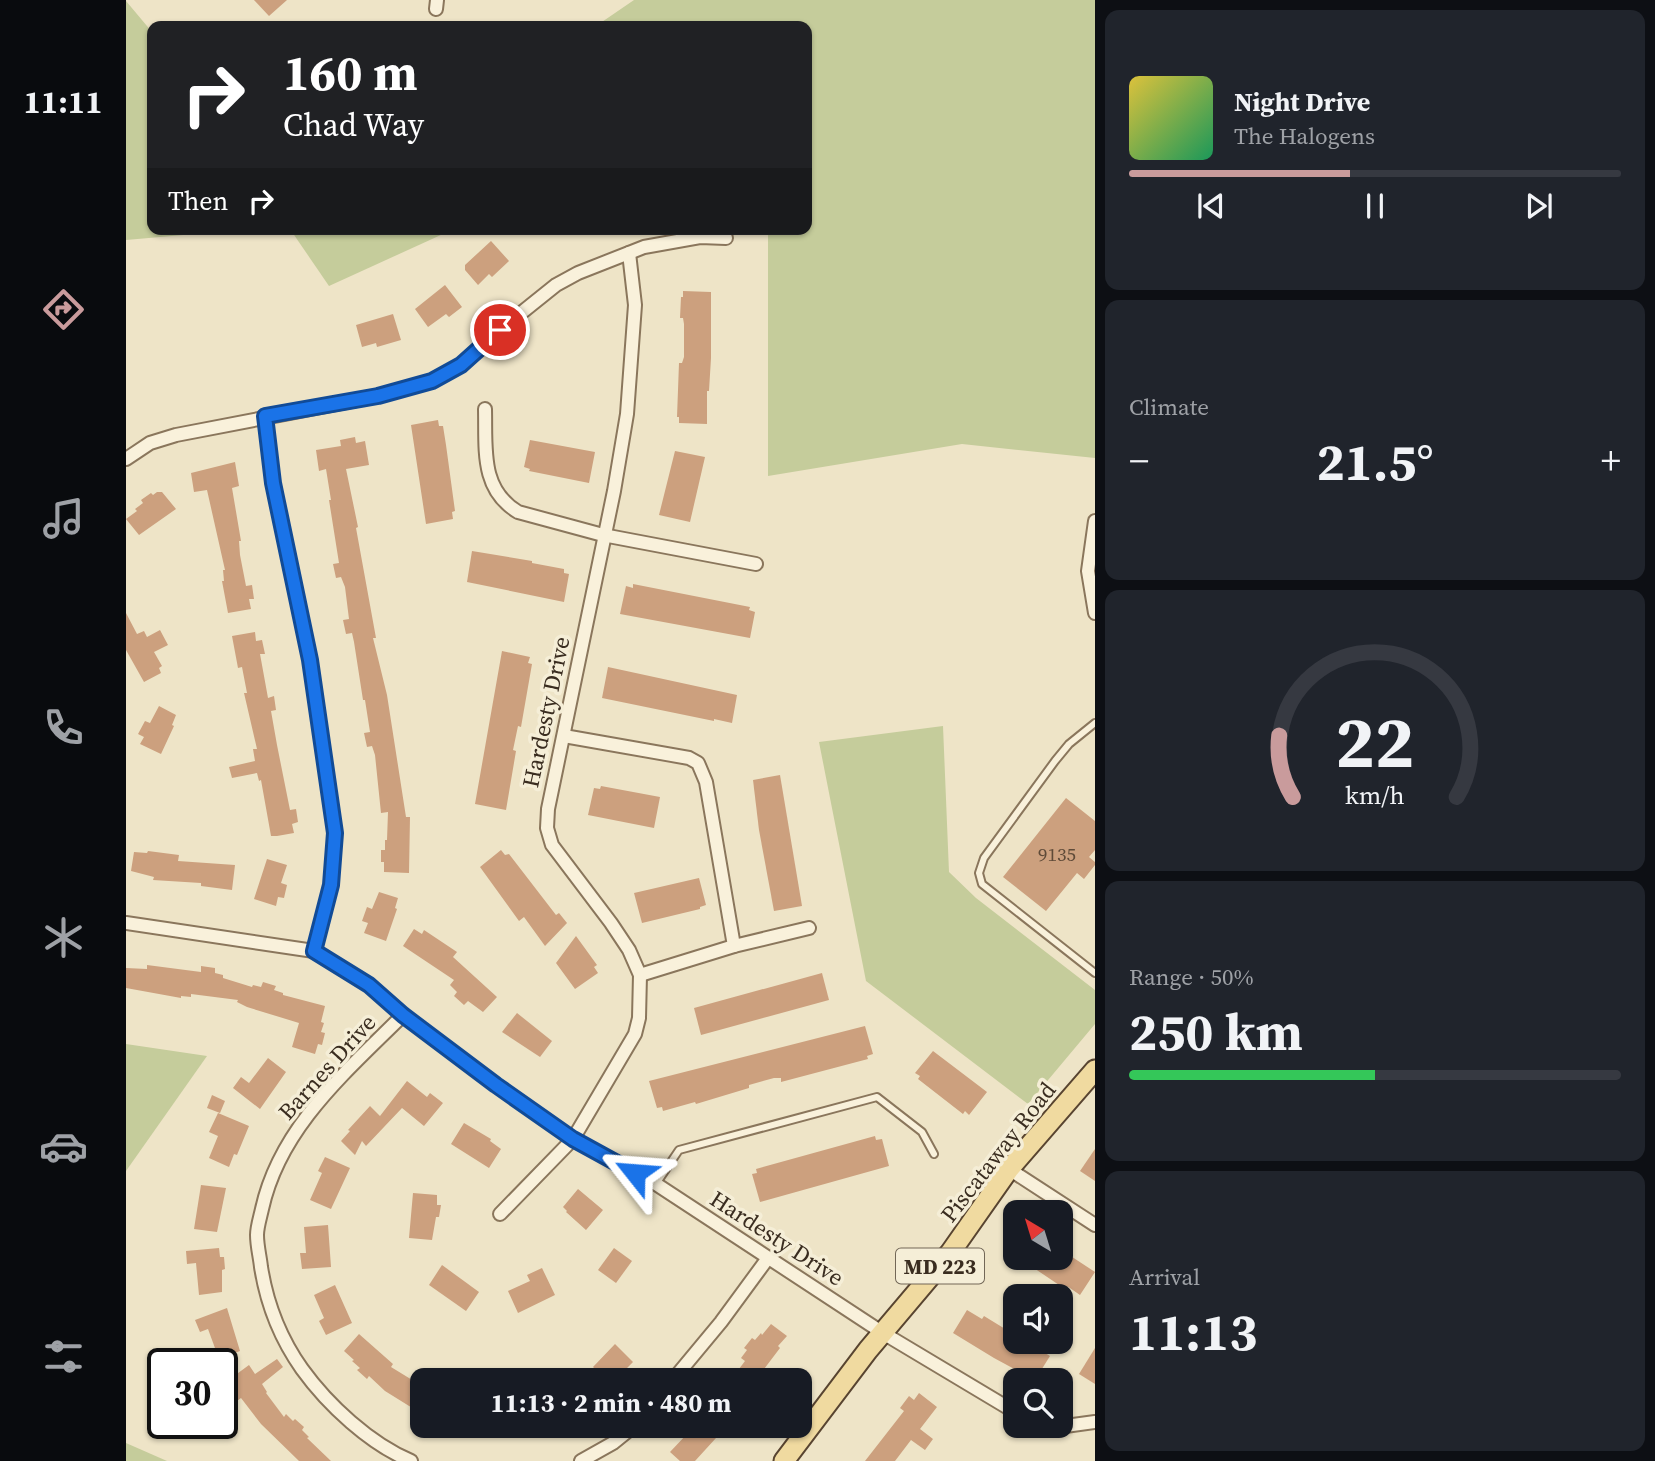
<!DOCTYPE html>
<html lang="en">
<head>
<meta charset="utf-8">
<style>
  :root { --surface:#171b24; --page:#20242c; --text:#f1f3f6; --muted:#9ea1a6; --line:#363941; --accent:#c99b9c }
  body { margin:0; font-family:"Source Serif 4",serif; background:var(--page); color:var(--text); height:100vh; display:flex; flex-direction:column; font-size:26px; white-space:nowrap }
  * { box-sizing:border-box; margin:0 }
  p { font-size:23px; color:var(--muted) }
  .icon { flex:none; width:38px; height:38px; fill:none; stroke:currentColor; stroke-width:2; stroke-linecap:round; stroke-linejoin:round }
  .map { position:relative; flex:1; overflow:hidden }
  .details { display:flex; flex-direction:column; gap:10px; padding:10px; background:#0d0f14; width:560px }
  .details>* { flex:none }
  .hud { position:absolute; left:21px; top:21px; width:665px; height:214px; border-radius:14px; box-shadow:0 2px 5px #0004; background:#202124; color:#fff; overflow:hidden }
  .needle { width:46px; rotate:322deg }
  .fabs { position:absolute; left:877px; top:1200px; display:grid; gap:14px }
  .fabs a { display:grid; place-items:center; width:70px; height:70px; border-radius:14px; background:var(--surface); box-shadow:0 2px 5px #0004; font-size:35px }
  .speed { position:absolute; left:21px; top:1348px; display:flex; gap:14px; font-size:35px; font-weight:700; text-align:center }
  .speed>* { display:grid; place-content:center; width:91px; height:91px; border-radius:50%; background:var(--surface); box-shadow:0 2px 5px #0004; line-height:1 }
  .speed .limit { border:4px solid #111; border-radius:10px; background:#fff; color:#111 }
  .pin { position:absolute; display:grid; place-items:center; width:60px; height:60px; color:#fff; margin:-30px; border:4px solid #fff; border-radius:50%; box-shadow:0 2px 7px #0007 }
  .me { position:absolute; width:77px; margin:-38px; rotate:298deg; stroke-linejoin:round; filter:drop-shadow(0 0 5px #0008) }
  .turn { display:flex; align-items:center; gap:24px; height:147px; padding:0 21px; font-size:32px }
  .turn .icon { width:91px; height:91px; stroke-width:2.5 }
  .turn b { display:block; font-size:49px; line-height:60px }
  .then { display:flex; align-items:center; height:66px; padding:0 21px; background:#0003; gap:14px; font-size:26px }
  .big { font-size:52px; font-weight:700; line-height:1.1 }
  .details .widget { flex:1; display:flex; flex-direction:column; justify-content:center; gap:10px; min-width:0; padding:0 24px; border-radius:14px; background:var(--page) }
  .details .dial { align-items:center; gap:0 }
  .dial svg { height:182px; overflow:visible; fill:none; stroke:var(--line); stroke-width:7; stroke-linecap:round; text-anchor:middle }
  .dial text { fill:var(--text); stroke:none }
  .song { display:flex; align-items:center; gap:21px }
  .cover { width:84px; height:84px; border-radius:10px; background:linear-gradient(135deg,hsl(50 70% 55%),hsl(150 70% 35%)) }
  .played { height:7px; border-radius:4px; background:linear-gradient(90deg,var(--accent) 45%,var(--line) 45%) }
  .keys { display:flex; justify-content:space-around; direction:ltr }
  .heat { display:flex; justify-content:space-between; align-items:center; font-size:38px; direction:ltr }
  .charge { height:10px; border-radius:5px; background:linear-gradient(90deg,#34c759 50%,var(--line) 0) }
  .trip { position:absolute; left:284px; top:1368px; width:402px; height:70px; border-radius:14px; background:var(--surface); box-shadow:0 2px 5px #0004; font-weight:700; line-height:70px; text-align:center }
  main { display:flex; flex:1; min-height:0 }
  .menu { display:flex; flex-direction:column; width:126px; justify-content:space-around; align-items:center; background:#090b0e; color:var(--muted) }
  .menu .icon { width:49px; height:49px }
  .menu .selected { color:var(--accent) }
  .menu b { font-size:32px; color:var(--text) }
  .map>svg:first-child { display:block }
  .green { fill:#c5cc9b }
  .building { fill:#cca07e }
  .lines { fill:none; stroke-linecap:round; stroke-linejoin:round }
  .service-casing { stroke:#8a765c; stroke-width:10 }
  .minor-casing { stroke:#8a765c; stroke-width:16 }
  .primary-casing { stroke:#584430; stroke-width:23 }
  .service { stroke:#f9f1db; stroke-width:6 }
  .minor { stroke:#f9f1db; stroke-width:12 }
  .primary { stroke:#f0daa0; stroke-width:19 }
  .route-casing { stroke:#114b97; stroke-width:18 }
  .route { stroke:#1a73e8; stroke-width:12 }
  .labels { text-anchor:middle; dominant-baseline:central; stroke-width:7; stroke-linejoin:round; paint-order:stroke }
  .number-label { font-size:19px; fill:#5e4a38 }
  .shield { fill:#f5eed7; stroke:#726757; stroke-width:2 }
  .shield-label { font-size:21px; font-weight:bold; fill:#3a2d20 }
  .street-label { font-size:23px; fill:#3a2d20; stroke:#f5eed7 }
</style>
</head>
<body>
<main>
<nav class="menu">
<b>11:11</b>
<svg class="icon selected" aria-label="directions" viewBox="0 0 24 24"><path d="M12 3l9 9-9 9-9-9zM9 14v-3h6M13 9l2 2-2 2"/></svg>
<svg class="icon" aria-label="music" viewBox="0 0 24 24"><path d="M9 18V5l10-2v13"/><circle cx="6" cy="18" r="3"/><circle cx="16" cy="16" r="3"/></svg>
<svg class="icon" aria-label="phone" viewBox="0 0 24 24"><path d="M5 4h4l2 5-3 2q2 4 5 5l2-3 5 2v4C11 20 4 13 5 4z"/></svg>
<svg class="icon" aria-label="climate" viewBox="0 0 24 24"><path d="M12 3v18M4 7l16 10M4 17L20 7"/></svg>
<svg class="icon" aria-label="car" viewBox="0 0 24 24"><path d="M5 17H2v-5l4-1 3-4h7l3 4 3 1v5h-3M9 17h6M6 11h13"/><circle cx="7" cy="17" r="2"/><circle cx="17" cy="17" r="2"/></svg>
<svg class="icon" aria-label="filters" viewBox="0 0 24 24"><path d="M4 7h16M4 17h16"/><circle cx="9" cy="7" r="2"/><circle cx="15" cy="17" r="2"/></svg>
</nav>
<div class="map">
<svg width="969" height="1461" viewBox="0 0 969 1461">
  <rect width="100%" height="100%" fill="#eee4c7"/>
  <g class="green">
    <path d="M508,0H969V458L836,444L642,476V229H681V26H470Z"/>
    <path d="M0,1L26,32V229H126L0,240Z"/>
    <path d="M164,229H328L203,286Z"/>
    <path d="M817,726L823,872L850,898L969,990V1024L902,1104L740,981L693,742Z"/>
    <path d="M0,1044L81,1056L0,1171Z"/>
    <path d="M0,1443L41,1461H0Z"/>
  </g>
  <g class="building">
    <path d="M128,0H161L143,16Z"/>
    <path d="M365,241L383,261L366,277L363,274L352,285L339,270V265Z"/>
    <path d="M319,285L336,307L323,317L320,314L302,327L289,309Z"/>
    <path d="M557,291L585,292V358L583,391H581V424L553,423V417H551L553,363H556L558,357V324L557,318H554L555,297H557Z"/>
    <path d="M267,314L275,340L251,347L250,343L236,347L230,325Z"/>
    <path d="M312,420L313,426H317L320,445L329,511L326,512L327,519L300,524L285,425Z"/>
    <path d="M229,437L230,443L239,441L243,465L220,469L232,527L230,528L250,638H247L261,695L280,817H284L283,873L258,872V862H255V850H259V840H261L262,812L255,813L249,755L246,746L241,747L238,733L244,732L239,700H237L228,642L226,633L220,634L217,620L223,619L219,587L215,577L210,578L207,564L213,563L203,500H205L200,469L193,471L190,450L215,446L214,440Z"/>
    <path d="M404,440L469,452L463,483L403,471L404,469L398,467Z"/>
    <path d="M549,451L579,457L564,522L533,515Z"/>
    <path d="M109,462L113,486L106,488L115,541H113L114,555L120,586L126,585L128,599H123L125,609L102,613L96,581H98L97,570H99L81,490L68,492L65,473Z"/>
    <path d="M31,492H36L50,509L13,535L0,519L11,511L9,509L17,503L15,500L25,493L27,495Z"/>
    <path d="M346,551L406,561V563L438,569V573L443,574L438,602L341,582Z"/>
    <path d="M507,584L624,607L623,610L629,612L624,638L494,614L500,586L507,588Z"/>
    <path d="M0,613L11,634L18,631L21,637L34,630L42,645L28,652L36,666L33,668L35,673L18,682L0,650Z"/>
    <path d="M129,632L130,641L136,640L139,654H134L142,698L148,696L150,710L145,711L151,745L164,810L170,809L172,822L166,824L168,833L151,836H145L135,780L133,781L131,773L106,778L103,767L129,761L127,749H131L118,693H121L116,667L112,668L106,636Z"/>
    <path d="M376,651L404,657L402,663L406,664L395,727L392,726L387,750L390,751L380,810L349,804Z"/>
    <path d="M482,667L611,695L606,723L588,719V721L476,698Z"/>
    <path d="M33,706L50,715L46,725L48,726L35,754L14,744L18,737L12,734L19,721L24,723Z"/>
    <path d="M654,775L676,906L648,911L633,830L627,780Z"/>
    <path d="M475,786L534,797L528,828L462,815L468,788L474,789Z"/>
    <path d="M940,798L969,821V850L963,857L969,862V865L958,879L951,873L920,911L877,877Z"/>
    <path d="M375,850L379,855L383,854L430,915L433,913L441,923L419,946L398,917L393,921L354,867Z"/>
    <path d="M22,851L53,855L52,861L109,865L106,890L75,886V883L27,880L28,877L5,871L8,852L21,853Z"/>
    <path d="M141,859L161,865L155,883L161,885L158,898L152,897L150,906L128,899Z"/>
    <path d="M573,878L580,905L574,907V909L516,923L508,893Z"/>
    <path d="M253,892L272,898L269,908L271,909L260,941L238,933L242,923L236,921L241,907L246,909Z"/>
    <path d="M288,929L296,934L298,930L331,952L327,957L371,997L357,1012L342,1001L338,1005L328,996L331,992L324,985L328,980L277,946Z"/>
    <path d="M450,936L471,965L468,967L472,973L449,989L430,963Z"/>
    <path d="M21,965L75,972V966L89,968V973L97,975V978L126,987L127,985L135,987L137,982L150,986L148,990L157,993V995L199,1006L195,1022L198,1023L195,1032L199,1033L196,1045L192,1044L189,1054L166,1047L173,1023L121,1007L111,1002L112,1000L65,994V997L55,996V998L0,988V968L21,969Z"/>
    <path d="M696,973L703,1000L575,1035L568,1008Z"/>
    <path d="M391,1013L426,1041L414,1057L376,1032Z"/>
    <path d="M739,1026L747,1054L741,1056L742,1059L655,1082V1078H648L623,1085V1088L570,1104L569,1102L537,1111L536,1107L531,1108L523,1081Z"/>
    <path d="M807,1051L861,1092L843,1115L839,1111L837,1114L792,1079L794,1076L789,1073Z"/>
    <path d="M142,1058L160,1072L134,1109L107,1088L115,1077L123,1083Z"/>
    <path d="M281,1081L301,1097L304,1093L317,1103L298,1126L276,1108L240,1146L236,1141L229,1155L215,1141L224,1131L222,1130L244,1106L254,1116Z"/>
    <path d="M86,1095L99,1101L94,1113L81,1108Z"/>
    <path d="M92,1113L123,1126L111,1155L108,1154L103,1167L83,1158L92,1136L83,1132Z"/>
    <path d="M338,1123L365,1139L364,1141L375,1149L363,1168L325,1144Z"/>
    <path d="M749,1136L750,1140L756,1139L763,1166L634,1202L626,1174L631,1173L630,1169Z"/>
    <path d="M969,1149V1181L954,1171Z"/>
    <path d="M199,1157L224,1168L205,1209L184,1200L196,1173L192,1171Z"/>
    <path d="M75,1185L100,1188L91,1232L68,1229Z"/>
    <path d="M452,1189L477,1210L460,1230L440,1212L441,1211L437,1207Z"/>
    <path d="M287,1193L311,1195V1205H315L313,1217H310L306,1240L283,1238Z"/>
    <path d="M202,1225L205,1267L176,1269L174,1253H180L178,1227Z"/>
    <path d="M93,1248L94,1257H98L99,1269L96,1270V1292L73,1295L70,1263L61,1264L60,1251Z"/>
    <path d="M488,1248L506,1261L490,1283L472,1270Z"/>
    <path d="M934,1249L969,1272L954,1295L941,1286L939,1289L893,1258H934Z"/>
    <path d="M316,1265L353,1292L340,1311L303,1285Z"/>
    <path d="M416,1268L429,1295L392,1313L382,1291L404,1281L401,1275Z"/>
    <path d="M209,1285L226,1323L200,1335L193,1321L198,1318L188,1295Z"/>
    <path d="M101,1308L114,1351L93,1359L82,1329L74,1332L69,1320Z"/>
    <path d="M841,1310L856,1319L858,1316L889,1335V1342H901L924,1356L909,1380L868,1358L827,1333Z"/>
    <path d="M645,1324L661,1336L652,1346L654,1348L629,1381H604L619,1361L615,1358L621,1350L618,1348L626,1338L629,1340L635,1333L636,1335Z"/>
    <path d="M233,1334L267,1364L265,1367L296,1386V1414L259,1391L243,1376L241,1379L231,1370L234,1368L226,1361L228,1360L218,1351Z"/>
    <path d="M489,1344L507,1362L501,1368L503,1371L494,1381H458L469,1369L467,1367Z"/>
    <path d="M969,1348V1384L953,1374Z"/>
    <path d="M151,1359L157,1367L136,1384L141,1392L140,1393L158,1417L160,1414L167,1421L169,1419L178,1427L176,1430L183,1437L181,1438L205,1461H173L135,1424L115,1398L108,1403L99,1390L107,1384L104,1379L123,1365L129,1374Z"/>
    <path d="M793,1393L811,1407L794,1429L807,1439L799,1450L785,1440L769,1461H739L778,1411L774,1408L783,1396L788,1400Z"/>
    <path d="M553,1426H577L590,1438L569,1461H554L544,1452L561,1434Z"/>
  </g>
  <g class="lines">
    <g class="service-casing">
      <g id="service">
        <path d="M969,723L943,744L929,761L858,858L853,873L856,884L969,973"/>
        <path d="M530,1184L553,1150L751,1097L796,1132L808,1154"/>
      </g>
    </g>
    <g class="minor-casing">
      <g id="minor">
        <path d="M310,9L311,0"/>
        <path d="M359,409C360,449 354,489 392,512L477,535L630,564"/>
        <path d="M139,416L147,483L184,660L209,833L205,885L188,951"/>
        <path d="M0,459L24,443L50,435L252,396L306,381L335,365L374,330L430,285L452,273L518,247L574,237L600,238"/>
        <path d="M969,521L962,571L969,613"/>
        <path d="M438,736L563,758L572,763L580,782L608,946"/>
        <path d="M0,923L188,951L243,985L277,1015L370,1085L447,1139L530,1184L757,1333L889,1412"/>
        <path d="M514,975L608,946L683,928"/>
        <path d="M277,1015C220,1072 154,1127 136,1209C134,1218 131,1227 131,1235C131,1246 134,1257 135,1267C141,1305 154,1338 176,1369C202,1405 244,1444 285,1461"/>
        <path d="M883,1169L969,1225"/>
        <path d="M374,1214L447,1139L509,1034L513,1018L514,975L503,950L485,923L426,845L421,828L422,809L488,491L501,414L509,305L503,253"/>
        <path d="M546,1381L595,1322L642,1258"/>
        <path d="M918,1426L925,1428L969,1422"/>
        <path d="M455,1461L487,1443L508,1426"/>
      </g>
    </g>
    <g class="primary-casing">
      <path id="primary" d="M658,1461L742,1350L824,1253L883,1169L969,1070"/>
    </g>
    <use href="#service" class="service"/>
    <use href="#minor" class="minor"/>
    <use href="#primary" class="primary"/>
  </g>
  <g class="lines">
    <g class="route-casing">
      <path id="route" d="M374,330L335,365L306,381L252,396L139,416L147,483L184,660L209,833L205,885L188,951L243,985L277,1015L370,1085L447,1139L509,1173"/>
    </g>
    <use href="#route" class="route"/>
  </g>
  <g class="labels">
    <g class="number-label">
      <text x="931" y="854">9135</text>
    </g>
    <rect class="shield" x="770" y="1248.5" width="88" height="35" rx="5"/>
    <g class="shield-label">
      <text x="814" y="1266">MD 223</text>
    </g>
    <g class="street-label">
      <text transform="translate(420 712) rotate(-78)">Hardesty Drive</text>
      <text transform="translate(201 1067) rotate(-48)">Barnes Drive</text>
      <text transform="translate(872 1152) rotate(-52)">Piscataway Road</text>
      <text transform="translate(651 1238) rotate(33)">Hardesty Drive</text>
    </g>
  </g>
</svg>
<div class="fabs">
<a><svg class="needle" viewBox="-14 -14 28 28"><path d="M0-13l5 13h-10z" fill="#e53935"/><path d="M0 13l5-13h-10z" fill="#9ea1a6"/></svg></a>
<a><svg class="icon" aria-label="sound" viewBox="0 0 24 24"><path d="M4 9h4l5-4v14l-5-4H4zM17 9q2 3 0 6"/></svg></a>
<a><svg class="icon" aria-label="search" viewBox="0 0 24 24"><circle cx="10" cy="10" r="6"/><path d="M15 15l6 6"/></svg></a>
</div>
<div class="speed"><div class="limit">30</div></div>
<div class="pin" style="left:374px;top:330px;background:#d93025"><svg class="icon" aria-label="arrive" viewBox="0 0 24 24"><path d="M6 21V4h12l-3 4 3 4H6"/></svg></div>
<svg class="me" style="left:509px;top:1173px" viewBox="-20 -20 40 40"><path d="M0-17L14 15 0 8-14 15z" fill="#1a73e8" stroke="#fff" stroke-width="4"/></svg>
<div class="trip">11:13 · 2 min · 480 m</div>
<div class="hud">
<div class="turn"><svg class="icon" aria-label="right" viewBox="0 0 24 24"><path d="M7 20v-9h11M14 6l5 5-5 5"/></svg><div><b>160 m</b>Chad Way</div></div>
<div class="then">Then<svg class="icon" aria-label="right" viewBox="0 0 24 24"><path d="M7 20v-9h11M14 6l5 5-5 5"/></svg></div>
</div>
</div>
<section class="details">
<div class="widget">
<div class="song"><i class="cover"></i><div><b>Night Drive</b><p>The Halogens</p></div></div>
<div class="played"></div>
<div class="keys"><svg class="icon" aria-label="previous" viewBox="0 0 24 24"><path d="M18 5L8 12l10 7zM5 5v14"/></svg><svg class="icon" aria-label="pause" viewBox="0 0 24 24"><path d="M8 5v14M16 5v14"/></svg><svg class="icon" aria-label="next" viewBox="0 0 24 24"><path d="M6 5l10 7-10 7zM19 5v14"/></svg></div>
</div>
<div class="widget"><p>Climate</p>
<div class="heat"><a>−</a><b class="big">21.5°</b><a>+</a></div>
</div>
<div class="widget dial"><svg viewBox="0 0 100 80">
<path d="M14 69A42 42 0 1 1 86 69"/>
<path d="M14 69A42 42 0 0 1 8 42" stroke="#c99b9c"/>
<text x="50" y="56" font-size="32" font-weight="700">22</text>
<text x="50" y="72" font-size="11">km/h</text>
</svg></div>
<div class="widget"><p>Range · 50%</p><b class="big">250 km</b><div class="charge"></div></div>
<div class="widget"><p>Arrival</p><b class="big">11:13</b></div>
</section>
</main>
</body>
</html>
